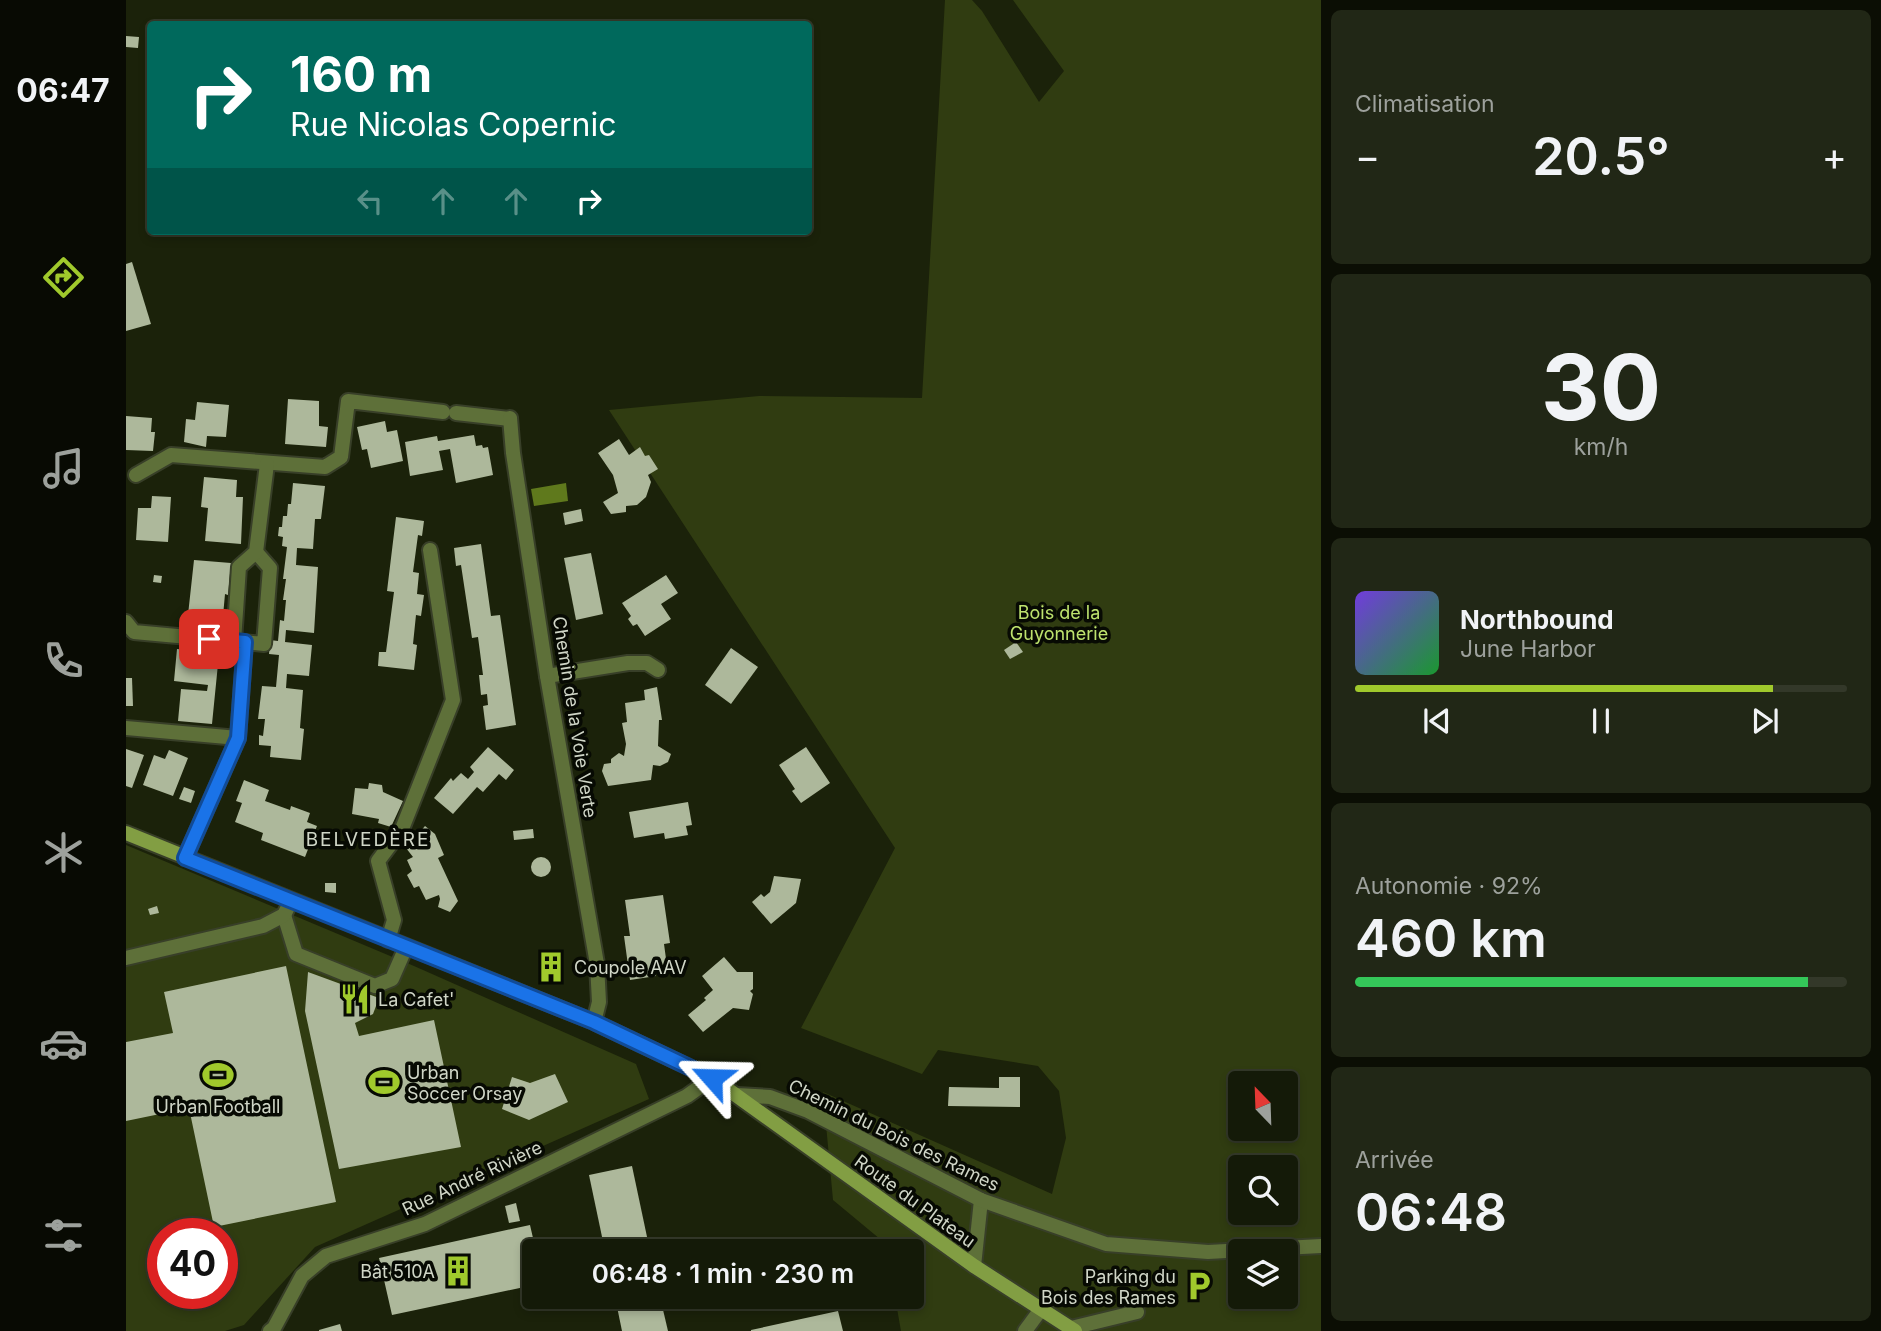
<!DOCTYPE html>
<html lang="fr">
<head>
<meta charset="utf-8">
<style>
  :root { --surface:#141a08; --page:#212716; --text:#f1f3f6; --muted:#9da19c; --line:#333829; --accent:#a0c92c }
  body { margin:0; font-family:Inter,sans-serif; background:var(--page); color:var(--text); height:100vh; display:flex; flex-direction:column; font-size:26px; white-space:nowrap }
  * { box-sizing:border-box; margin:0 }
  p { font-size:23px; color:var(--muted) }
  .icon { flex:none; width:38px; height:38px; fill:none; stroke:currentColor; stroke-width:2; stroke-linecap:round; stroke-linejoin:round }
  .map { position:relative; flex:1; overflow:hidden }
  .panel { display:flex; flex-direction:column; gap:10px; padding:10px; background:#0b0e04; width:560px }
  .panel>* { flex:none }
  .banner { position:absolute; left:21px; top:21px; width:665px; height:214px; border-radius:7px; box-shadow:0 4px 10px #0003,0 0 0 2px var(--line); background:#00695c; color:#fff; overflow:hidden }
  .needle { width:46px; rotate:337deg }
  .tools { position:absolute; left:1102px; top:1071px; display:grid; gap:14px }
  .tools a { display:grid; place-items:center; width:70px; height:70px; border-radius:7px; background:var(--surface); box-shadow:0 4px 10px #0003,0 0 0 2px var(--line); font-size:35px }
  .speed { position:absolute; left:21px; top:1218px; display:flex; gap:14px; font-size:35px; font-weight:700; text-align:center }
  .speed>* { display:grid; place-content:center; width:91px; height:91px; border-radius:50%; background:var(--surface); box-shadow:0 4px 10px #0003,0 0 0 2px var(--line); line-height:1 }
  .speed .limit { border:10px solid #d22; background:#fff; color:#111 }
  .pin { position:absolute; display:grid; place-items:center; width:60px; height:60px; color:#fff; margin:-30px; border-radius:14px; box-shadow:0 4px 10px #0006 }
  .me { position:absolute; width:77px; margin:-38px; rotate:295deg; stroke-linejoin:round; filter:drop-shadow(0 0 5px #0008) }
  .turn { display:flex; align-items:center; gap:24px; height:147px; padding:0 28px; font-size:32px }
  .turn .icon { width:91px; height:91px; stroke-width:2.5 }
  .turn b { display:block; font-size:49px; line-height:60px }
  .lanes { display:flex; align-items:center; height:66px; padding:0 28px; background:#0003; justify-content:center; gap:35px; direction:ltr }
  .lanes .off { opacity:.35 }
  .big { font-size:52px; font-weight:600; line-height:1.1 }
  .panel .card { flex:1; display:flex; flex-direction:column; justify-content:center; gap:10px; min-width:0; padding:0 24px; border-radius:10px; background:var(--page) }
  .panel .dial { align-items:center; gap:0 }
  .dial b { font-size:91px; line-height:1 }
  .song { display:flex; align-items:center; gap:21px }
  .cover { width:84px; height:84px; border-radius:10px; background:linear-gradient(135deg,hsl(260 70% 55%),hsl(130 70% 35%)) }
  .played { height:7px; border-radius:4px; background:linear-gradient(90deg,var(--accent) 85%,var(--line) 85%) }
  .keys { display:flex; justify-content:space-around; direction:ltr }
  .heat { display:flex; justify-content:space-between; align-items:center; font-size:38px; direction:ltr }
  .charge { height:10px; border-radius:5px; background:linear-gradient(90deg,#34c759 92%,var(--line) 0) }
  .trip { position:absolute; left:396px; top:1239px; width:402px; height:70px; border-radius:7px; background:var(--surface); box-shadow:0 4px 10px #0003,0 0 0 2px var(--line); font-weight:600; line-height:70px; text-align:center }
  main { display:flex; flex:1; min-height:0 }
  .tab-bar { display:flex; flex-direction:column; width:126px; justify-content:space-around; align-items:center; background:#080a03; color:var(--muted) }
  .tab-bar .icon { width:49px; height:49px }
  .tab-bar .current { color:var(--accent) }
  .tab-bar b { font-size:32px; color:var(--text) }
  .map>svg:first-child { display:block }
  .green { fill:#303c11; fill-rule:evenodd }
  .water { fill:#5f791c }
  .building { fill:#adb89b }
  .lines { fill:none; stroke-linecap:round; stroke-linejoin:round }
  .lane-casing { stroke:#383f28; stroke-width:18 }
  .street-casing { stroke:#383f28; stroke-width:18 }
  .secondary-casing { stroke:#383f28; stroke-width:18 }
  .lane { stroke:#5e7039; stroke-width:14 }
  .street { stroke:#5e7039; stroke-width:14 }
  .secondary { stroke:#829e43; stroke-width:14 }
  .route-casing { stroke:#114b97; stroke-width:18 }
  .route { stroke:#1a73e8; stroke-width:12 }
  .labels { text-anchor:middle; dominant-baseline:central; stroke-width:7; stroke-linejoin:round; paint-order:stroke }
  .park-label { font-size:18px; fill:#bee36e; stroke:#070a03 }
  .street-label { font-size:18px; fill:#d0d6c7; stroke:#070a03 }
  .poi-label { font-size:18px; fill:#d0d6c7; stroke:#070a03; text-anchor:start }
  .neighbourhood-label { font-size:19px; letter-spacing:2px; fill:#d0d6c7; stroke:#070a03 }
</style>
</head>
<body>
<main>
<nav class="tab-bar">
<b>06:47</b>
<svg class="icon current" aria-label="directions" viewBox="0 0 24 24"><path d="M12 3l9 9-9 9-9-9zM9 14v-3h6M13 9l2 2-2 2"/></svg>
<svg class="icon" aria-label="music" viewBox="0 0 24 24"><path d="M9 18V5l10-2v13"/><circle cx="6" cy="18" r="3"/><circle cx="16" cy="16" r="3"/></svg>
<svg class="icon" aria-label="phone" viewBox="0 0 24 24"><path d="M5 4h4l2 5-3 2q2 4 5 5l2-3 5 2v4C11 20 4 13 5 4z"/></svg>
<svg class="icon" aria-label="climate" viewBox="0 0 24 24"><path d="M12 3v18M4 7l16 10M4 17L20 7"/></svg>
<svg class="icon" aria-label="car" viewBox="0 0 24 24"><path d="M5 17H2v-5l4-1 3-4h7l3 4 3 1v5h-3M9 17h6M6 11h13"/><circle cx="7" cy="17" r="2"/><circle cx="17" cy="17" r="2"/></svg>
<svg class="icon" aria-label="filters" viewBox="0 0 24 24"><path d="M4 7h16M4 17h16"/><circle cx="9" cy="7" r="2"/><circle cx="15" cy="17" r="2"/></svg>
</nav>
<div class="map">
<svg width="1195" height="1331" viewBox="0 0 1195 1331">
  <rect width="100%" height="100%" fill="#1b220a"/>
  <g class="green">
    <path d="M819,0H846L856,11L913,102L938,71L887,0H1195V1331H775L769,1297H786V1251H761L760,1244L707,1200L697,1092L926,1194L940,1138L933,1091L912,1066L812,1050L796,1074L675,1028L769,848L483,410L633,396L796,398ZM1115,1083H1160V1129H1115ZM1115,1167H1160V1213H1115ZM1115,1251H1160V1297H1115Z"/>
    <path d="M0,845L288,966L510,1064L523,1099L189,1247L118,1325L99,1331H0ZM37,1234H96V1293H37Z"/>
  </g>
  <path class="water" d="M440,483L442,501L408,506L405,489Z"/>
  <g class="building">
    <path d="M0,36L13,37L12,48L0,47Z"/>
    <path d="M6,262L25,324L0,331V264Z"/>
    <path d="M162,399L193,401V426L202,427L200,447L159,444Z"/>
    <path d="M71,402L103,405L100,437L81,436L80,447L58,442L60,419L69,420Z"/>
    <path d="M0,416L26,418L25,432H29L27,451L0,450Z"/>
    <path d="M259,421L261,432L271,430L277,461L245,468L241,449L236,450L231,427Z"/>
    <path d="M348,435L350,446L356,445L357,448L362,447L367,475L330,483L324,449L313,451L317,470L284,476L279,442L311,436L312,441Z"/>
    <path d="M493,439L503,455L514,447L519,456L523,455L532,469L522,475L525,482L520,497L511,505L500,506V512L485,514L477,502L492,493L487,475L472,453Z"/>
    <path d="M78,477L111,480L110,497H117L115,544L79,541L82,508L75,507Z"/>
    <path d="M167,483L199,486L195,519H189L187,549L171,548L170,565L192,567L188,633L160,630L159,642L186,645L183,676L161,674L160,688L177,690L174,728L178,729L175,760L144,757L145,746L133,745V735L137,736L139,719H132L136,686L150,687L153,655L143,654L144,640L152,641L154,620L158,621L160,600H157L160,579H157L161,547L156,546L157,537L152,536L153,527H156L157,516H161L162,504H165Z"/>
    <path d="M26,496L45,497L42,542L10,540L12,508H25Z"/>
    <path d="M455,509L457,521L439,525L437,513Z"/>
    <path d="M270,517L298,521L296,536L292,535L287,572L293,573L291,594L298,595L295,616L290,615L287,644L291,645L288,670L252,666L253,652H260L268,592L261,591Z"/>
    <path d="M355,544L365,616L374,615L390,725L360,730L357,706L362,705L361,694L355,695L353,675H357L352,637L346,638L335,565L330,566L328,548Z"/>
    <path d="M465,553L477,614L450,620L438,558Z"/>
    <path d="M68,560L105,563L102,595L99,594L97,616L100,617V627L61,624Z"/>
    <path d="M28,575L36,576L35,583L27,582Z"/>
    <path d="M540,575L552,593L535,604L545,619L519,636L511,624L507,626L502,619L505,616L496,603Z"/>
    <path d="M890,642L897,652L884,659L878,650Z"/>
    <path d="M605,648L632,667L605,704L579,685Z"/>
    <path d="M51,649L84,652L83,664H92L86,724L52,721L55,689L81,691L82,685L48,681Z"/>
    <path d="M0,678H6L7,706H0Z"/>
    <path d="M531,687L536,720H533L532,746L545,754L542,762L534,766L527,765L525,780L482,786L476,771L478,764L485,763V759L493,753L498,756L500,744L496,723L501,722L499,703L519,700L518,690Z"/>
    <path d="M362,747L388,770L380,780L373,774L357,792L351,787L327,814L308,798L325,778L327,781L335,773L342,779L348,772L344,767Z"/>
    <path d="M680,747L704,783L675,803L666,791L669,789L653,765Z"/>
    <path d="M0,749L18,755L6,788L0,786Z"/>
    <path d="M43,750L62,758L47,796L17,785L28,755L39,759Z"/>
    <path d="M118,780L143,790L139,801L164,810L165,806L184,813L181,822L191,826L179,857L135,840L137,833L109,822L116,803L110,801Z"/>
    <path d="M243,783L256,785L257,792L277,801L265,827L252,823L253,819L226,814L229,788L242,789Z"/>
    <path d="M58,787L69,791L65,803L53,799Z"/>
    <path d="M562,802L566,825L560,826L562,835L539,839L538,833L508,838L503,812Z"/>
    <path d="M299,826L309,834L318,855L312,858L332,901L324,912L312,907L314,899L313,895L300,900L293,886L288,888L281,875L286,871L281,860L287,857L280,848Z"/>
    <path d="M407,829L408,838L388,840L387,831Z"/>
    <circle cx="415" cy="867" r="10"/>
    <path d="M648,876L675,879L670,903L645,924L626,902L635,894L638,897L644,892Z"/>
    <path d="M199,883H210V893L199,892Z"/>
    <path d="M537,895L544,943L538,944L541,966L528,968L530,976L504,980L498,936H504L499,900Z"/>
    <path d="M31,906L33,913L24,915L22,909Z"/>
    <path d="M598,957L611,972H627V989L624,991L627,994L623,1010L607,1008L577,1032L562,1015L580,1000L578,998L587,990L576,976Z"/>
    <circle cx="425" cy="968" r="6"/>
    <path d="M160,966L210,1202L88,1227L63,1108L0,1121V1042L47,1033L38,992Z"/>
    <path d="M182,972L253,998L247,1014L229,1023L233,1036L308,1020L335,1147L213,1169L179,1011Z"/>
    <path d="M429,1074L442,1102L403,1120L376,1109L386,1077L404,1083Z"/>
    <path d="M873,1077H894V1107L822,1106L823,1087L873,1088Z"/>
    <path d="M506,1166L524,1251H479L463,1175Z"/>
    <path d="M390,1203L394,1221L383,1223L379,1206Z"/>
    <path d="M404,1225L410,1251H408V1285L266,1315L253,1258Z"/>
    <path d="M489,1297H534L542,1331H496Z"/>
    <path d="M712,1311L717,1331H625V1330Z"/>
    <path d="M214,1324L216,1331H193V1330Z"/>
  </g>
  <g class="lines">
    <g class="lane-casing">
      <g id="lane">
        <path d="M330,413L384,419"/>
        <path d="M421,676L502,663H521L532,670"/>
        <path d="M158,915L170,954L249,986L266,979L280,947"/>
        <path d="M262,940L268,920L252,861L276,829L327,700L304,550"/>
        <path d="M0,958L137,926L158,915L165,901"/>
        <path d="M848,1266L855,1200"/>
        <path d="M945,1328L1011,1312"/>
        <path d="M899,1331L916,1308"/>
      </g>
    </g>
    <g class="street-casing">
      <g id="street">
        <path d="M384,418L387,453L421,676L471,964L473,1002L468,1022"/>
        <path d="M10,475L45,455L199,467L215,457L222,401L317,412"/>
        <path d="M0,622L8,632L138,644L144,568L130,552"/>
        <path d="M108,641L113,567L130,552L141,464"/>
        <path d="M0,728L112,738"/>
        <path d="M59,858L112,738L119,642"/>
        <path d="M611,1095L644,1097L682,1111L855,1200L980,1244L1082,1252L1195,1246"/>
        <path d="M144,1331L148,1328L176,1276L200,1256L299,1224L561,1096L586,1078"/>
      </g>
    </g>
    <g class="secondary-casing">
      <path id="secondary" d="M0,833L468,1022L586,1078L848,1266L949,1331"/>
    </g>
    <use href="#lane" class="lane"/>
    <use href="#street" class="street"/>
    <use href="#secondary" class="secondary"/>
  </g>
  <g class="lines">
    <g class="route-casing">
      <path id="route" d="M83,639L119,642L112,738L59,858L468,1022L586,1078"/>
    </g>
    <use href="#route" class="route"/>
  </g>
  <defs>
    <g id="building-bare" transform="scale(2.415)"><path d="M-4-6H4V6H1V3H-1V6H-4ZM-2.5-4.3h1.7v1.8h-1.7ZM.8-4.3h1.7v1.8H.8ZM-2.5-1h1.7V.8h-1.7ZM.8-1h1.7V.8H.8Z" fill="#a0c92c" stroke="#070a03" stroke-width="2.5" paint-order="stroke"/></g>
    <g id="restaurant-bare" transform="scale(2.415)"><path d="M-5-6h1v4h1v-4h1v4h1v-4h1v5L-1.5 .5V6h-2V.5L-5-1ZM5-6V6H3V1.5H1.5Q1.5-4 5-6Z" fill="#a0c92c" stroke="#070a03" stroke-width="2.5" paint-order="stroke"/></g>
    <g id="stadium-bare" transform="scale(2.415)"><path d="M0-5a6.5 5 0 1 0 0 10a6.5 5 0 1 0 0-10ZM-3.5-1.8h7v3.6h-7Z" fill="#a0c92c" stroke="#070a03" stroke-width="2.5" paint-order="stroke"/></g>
    <g id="parking-bare" transform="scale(2.415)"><path d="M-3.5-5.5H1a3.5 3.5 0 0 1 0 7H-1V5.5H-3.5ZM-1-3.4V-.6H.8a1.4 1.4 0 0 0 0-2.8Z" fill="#a0c92c" stroke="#070a03" stroke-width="2.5" paint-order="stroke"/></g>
  </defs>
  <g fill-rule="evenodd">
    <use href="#building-bare" x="425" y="967"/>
    <use href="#restaurant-bare" x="229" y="999"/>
    <use href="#stadium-bare" x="92" y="1075"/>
    <use href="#stadium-bare" x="258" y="1082"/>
    <use href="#building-bare" x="332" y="1271"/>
    <use href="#parking-bare" x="1073" y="1286"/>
  </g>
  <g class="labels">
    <g class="park-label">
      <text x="933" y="612">Bois de la<tspan x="933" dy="21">Guyonnerie</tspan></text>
    </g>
    <g class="street-label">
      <text transform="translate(449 717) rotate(81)">Chemin de la Voie Verte</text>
      <text transform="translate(768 1135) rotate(26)">Chemin du Bois des Rames</text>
      <text transform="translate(346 1178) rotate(-25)">Rue André Rivière</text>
      <text transform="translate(789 1201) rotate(36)">Route du Plateau</text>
    </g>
    <g class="poi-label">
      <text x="448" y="967">Coupole AAV</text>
      <text x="252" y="999">La Cafet'</text>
      <text x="281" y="1072">Urban<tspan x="281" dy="21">Soccer Orsay</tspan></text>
      <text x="92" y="1106" text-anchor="middle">Urban Football</text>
      <text x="309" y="1271" text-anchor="end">Bât 510A</text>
      <text x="1050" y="1276" text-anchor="end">Parking du<tspan x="1050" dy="21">Bois des Rames</tspan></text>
    </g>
    <g class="neighbourhood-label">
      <text x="242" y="839">BELVEDÈRE</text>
    </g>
  </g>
</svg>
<div class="tools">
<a><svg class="needle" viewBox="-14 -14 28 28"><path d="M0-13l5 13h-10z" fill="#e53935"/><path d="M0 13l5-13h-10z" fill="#9da19c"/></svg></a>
<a><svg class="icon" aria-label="search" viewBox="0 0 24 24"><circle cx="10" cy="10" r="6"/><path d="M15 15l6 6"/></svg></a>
<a><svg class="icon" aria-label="layers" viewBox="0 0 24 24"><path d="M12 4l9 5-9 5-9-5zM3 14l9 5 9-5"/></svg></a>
</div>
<div class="speed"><div class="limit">40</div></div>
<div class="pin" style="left:83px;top:639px;background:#d93025"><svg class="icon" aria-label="arrive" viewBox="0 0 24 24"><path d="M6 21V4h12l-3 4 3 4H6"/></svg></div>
<svg class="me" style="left:586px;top:1078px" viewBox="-20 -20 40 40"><path d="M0-17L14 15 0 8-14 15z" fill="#1a73e8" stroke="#fff" stroke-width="4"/></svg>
<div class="trip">06:48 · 1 min · 230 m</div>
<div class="banner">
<div class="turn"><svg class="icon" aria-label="right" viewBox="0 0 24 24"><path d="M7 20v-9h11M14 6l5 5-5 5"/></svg><div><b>160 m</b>Rue Nicolas Copernic</div></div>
<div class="lanes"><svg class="icon off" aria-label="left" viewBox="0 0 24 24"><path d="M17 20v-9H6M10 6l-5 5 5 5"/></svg><svg class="icon off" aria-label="ahead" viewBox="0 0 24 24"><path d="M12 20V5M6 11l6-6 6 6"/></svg><svg class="icon off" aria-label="ahead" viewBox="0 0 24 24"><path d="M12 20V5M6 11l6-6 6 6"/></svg><svg class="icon" aria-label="right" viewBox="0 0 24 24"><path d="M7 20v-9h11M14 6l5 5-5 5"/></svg></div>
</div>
</div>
<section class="panel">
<div class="card"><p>Climatisation</p>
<div class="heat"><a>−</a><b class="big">20.5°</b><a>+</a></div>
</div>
<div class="card dial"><b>30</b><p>km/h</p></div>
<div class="card">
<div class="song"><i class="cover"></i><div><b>Northbound</b><p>June Harbor</p></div></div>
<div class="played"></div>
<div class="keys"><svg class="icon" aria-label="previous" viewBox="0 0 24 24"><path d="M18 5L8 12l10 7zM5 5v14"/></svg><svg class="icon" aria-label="pause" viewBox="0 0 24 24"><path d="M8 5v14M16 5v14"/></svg><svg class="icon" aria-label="next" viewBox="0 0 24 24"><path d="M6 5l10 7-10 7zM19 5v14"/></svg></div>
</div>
<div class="card"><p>Autonomie · 92%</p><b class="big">460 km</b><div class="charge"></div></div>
<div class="card"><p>Arrivée</p><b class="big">06:48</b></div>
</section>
</main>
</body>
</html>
